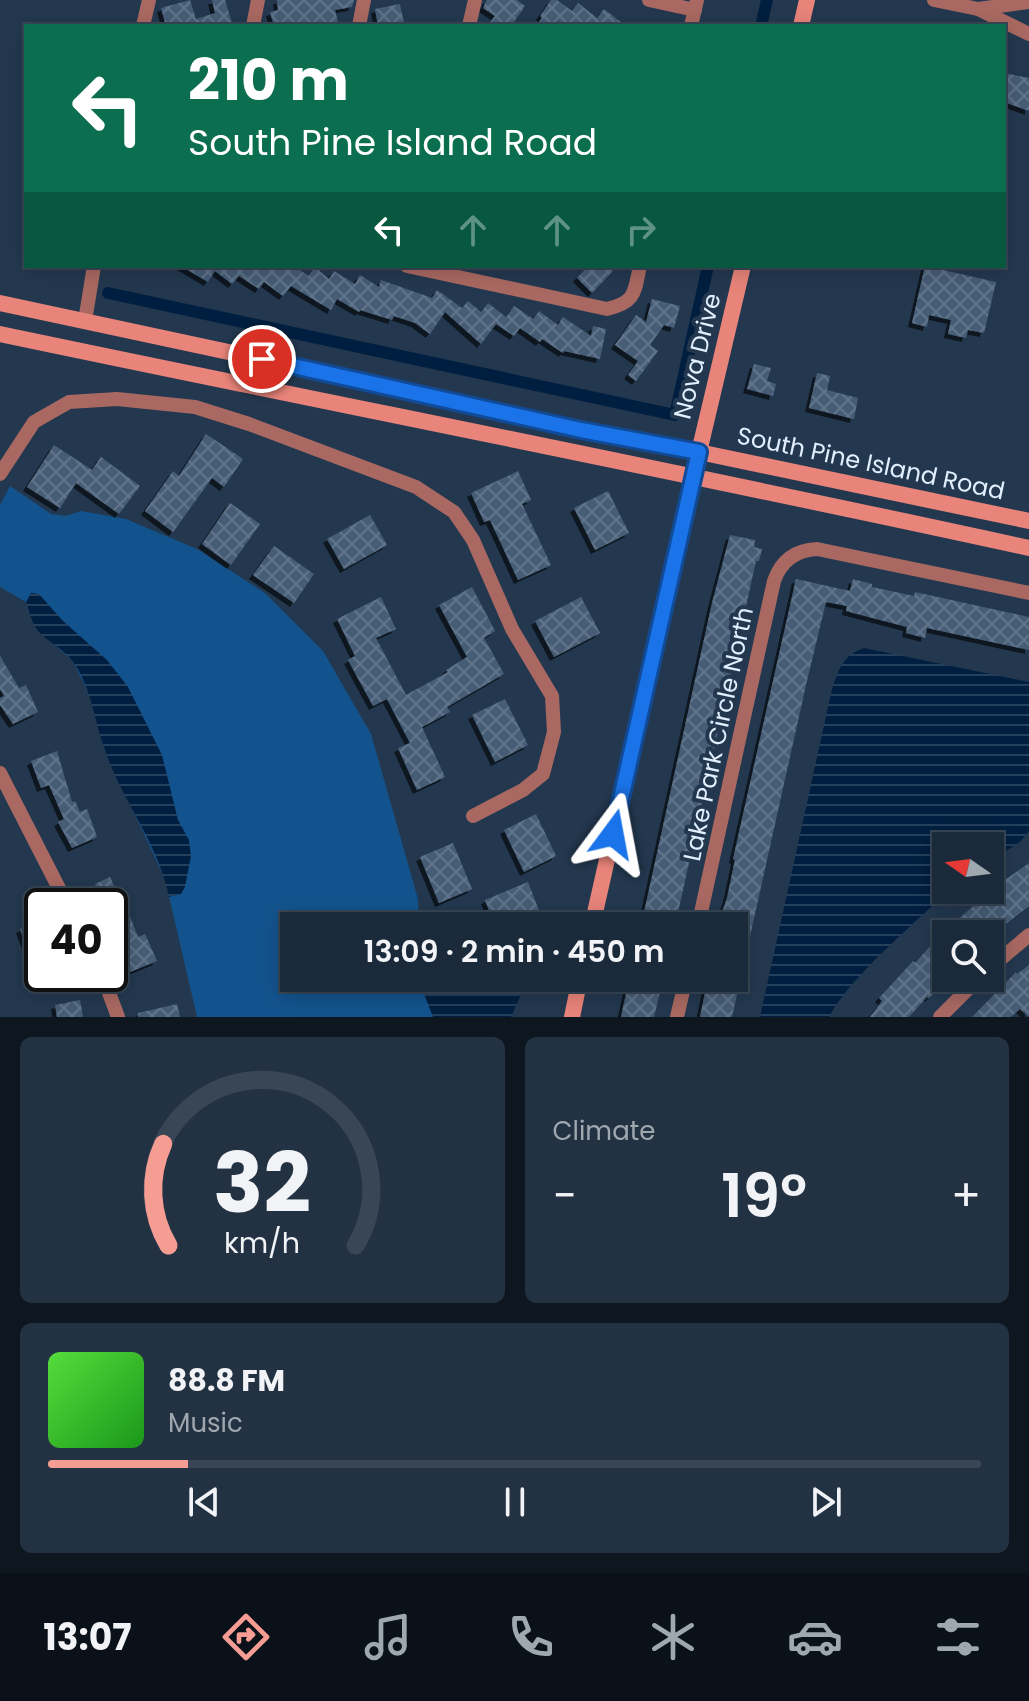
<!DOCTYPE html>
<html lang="en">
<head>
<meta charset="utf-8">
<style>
  :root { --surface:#1a2a3b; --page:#233242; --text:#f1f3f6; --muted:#9fa7af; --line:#384655; --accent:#f59c93 }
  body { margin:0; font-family:Poppins,sans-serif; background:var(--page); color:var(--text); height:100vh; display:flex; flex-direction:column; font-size:30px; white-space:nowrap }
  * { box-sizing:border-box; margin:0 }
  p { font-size:26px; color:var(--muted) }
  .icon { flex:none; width:44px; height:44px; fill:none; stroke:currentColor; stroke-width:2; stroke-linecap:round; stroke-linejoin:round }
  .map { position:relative; height:1017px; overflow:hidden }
  .sheet { display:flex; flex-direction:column; gap:20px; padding:20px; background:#0e1720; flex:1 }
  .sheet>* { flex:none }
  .top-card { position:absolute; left:24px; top:24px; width:982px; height:244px; border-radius:0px; box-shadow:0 4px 20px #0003,0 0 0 2px var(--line); background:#0b6e4f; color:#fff; overflow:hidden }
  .needle { width:52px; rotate:284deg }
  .fabs { position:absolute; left:932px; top:832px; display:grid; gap:16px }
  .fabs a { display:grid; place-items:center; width:72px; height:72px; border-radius:0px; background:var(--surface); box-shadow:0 4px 20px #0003,0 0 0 2px var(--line); font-size:40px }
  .speed { position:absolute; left:24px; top:888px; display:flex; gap:16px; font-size:40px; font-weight:700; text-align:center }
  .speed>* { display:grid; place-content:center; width:104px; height:104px; border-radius:50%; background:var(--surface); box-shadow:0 4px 20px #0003,0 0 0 2px var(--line); line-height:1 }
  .speed .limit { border:4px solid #111; border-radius:12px; background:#fff; color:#111 }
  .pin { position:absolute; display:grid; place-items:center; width:68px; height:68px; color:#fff; margin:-34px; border:4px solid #fff; border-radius:50%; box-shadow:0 2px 8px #0007 }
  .me { position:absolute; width:88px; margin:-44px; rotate:13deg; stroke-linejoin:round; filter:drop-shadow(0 0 6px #0008) }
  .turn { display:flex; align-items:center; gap:28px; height:168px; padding:0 32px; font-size:36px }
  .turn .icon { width:104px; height:104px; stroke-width:2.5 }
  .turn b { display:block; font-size:56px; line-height:68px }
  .lanes { display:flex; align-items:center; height:76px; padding:0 32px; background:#0003; justify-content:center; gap:40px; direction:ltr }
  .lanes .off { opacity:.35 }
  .big { font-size:60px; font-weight:600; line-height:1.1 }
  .sheet .widget { flex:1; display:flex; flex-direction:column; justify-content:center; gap:12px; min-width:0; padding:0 28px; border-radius:12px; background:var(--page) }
  .sheet .dial { align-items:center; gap:0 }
  .dial svg { height:208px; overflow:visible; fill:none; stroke:var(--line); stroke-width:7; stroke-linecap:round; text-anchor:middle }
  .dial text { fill:var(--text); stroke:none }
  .song { display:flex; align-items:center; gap:24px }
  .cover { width:96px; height:96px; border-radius:12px; background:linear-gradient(135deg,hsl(110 70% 55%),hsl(120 70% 35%)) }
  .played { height:8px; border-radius:4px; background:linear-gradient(90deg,var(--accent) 15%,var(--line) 15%) }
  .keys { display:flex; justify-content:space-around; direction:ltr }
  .heat { display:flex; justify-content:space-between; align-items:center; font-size:44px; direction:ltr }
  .sheet .tiles { flex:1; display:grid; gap:20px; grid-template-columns:1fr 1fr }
  .widget:last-child { grid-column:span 2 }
  .trip { position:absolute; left:280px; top:912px; width:468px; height:80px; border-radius:0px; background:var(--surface); box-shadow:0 4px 20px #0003,0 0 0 2px var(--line); font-weight:600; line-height:80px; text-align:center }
  .tabs { display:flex; height:128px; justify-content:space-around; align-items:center; background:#0a1118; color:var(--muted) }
  .tabs .icon { width:56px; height:56px }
  .tabs .current { color:var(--accent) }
  .tabs b { font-size:36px; color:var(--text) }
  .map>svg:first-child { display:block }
  .grass { fill:#13538d }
  .water { fill:url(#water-rules) }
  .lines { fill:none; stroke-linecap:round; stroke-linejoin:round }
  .canal { stroke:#001f40; stroke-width:12 }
  .building { fill:url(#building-cross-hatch); filter:url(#shadow) }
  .street { stroke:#a96962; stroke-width:14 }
  .secondary { stroke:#e9847a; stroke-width:16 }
  .route-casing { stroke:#114b97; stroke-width:20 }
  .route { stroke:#1a73e8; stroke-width:14 }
  .labels { text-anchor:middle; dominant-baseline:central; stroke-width:8; stroke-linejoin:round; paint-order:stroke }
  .street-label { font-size:24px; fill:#e2effe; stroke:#23384f }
</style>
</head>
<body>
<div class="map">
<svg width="1029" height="1017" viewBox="0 0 1029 1017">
  <defs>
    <pattern id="water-rules" width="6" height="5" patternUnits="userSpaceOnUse" patternTransform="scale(2)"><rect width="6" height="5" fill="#001f40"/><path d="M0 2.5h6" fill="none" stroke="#25405d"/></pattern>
    <pattern id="building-cross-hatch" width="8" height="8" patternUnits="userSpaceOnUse" patternTransform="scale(2)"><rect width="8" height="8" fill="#465d76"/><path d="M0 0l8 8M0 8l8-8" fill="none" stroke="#60758b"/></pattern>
    <filter id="shadow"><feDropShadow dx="-4" dy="4" stdDeviation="0" flood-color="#0009"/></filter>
  </defs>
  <rect width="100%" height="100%" fill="#23384f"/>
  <path class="grass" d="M10,486L51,514L66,516L81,511L126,519L197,549L265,593L323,651L371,734L418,899L419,926H294V978H418L433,1017H197L165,879L104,748L93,702L73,661L36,629L26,602L0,587V505Z"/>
  <g class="water">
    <path d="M31,593L39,594L63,621L107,660L128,687L162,755L178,820L189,840L191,856L185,887L181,894L169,897C158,843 122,801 105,750C94,720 92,690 74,663C65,650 48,642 37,630C32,623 29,610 26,602Z"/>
    <path d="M864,648L1029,682V831L1021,841L990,861V846H946V890H949C915,923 849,978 829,1017H760L832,689C839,669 843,655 864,648Z"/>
    <path d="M418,978H526L527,981L511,1017H433Z"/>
  </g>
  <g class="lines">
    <g class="canal">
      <path d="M761,26L767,0"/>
      <path d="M108,293L675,415L708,266"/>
    </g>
  </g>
  <g class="building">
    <path d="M190,0L196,19L215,13L212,0H225L233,26H166L161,8Z"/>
    <path d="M277,0H354L352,7L335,10L339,26H307L306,22L293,26H274L270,12L278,10Z"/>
    <path d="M487,0H517L525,6L511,26H487L495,16L483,8Z"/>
    <path d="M551,0H557L572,11L578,3L597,18L604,9L626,26H564L558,21L554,26H536L542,18L540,16Z"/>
    <path d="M400,4L404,23L378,26L375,9Z"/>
    <path d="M1004,73L1029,78V111L1004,102Z"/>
    <path d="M181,266H274L279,269L282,266H295L308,276L315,267L329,279L334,271L355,284L360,275L379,287L381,280L432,298L437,290L462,308L468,301L481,312L488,303L506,317L514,306L533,319L539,311L558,325L563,317L591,336L593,326L606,329L600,359L564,351L563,353L542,339L540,342L520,328L514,336L496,324L481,344L445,312L430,334L415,323L394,316L392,320L360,310L359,312L337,299L331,310L291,286L283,296L264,282L259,289L239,276L232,284L215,271L208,282Z"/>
    <path d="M588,266H608L613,271L592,293L577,278Z"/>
    <path d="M925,266L996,282L984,333L968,330L966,338L948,334L951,320L929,315L927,327L912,323Z"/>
    <path d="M652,299L680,306L674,328L664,325L650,345L658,351L636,381L628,375L638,361L615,345L636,315L646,322Z"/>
    <path d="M754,364L771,368L767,381L776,384L773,396L747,389Z"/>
    <path d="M817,373L830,376L827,390L858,398L854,419L809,408Z"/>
    <path d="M206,434L243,459L224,487L212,478L173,532L145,511L173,471L179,476Z"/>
    <path d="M54,445L92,470L101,457L140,486L119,514L76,483L60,508L27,487Z"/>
    <path d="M518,471L531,500L522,504L551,565L518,580L490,520L484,522L471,493Z"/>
    <path d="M608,491L629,533L595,550L574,508Z"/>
    <path d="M230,503L260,524L231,565L202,544Z"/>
    <path d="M370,515L387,545L344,569L327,539Z"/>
    <path d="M730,535L755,540L754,547L762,549L759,561H756L675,926H641L712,603Z"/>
    <path d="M274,546L314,574L294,603L253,575Z"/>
    <path d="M796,579L850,591L853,579L872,584V587L914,596L915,592L1029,617V650L927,628L925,638L906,633L907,627L846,611L847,606L826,602L806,685L732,1017H700L708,978H734V926H720V918L727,898L735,860L733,859Z"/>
    <path d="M472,587L495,631L484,638L504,674L447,707L450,712L422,727L445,777L417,790L398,748L410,743L387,699L373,706L348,660L355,656L337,619L381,597L396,629L376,638L406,695L448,672L446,670L467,657L439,605Z"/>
    <path d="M581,597L600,633L554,657L535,621Z"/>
    <path d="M0,656L19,688L26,685L38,712L13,724L0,705V698L4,696L0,689Z"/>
    <path d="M505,699L528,745L495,762L472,715Z"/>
    <path d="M57,751L72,802L75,801L80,812L87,809L97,837L72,848L58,822L64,819L49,785L41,788L31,761Z"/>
    <path d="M536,814L556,856L524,872L504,830Z"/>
    <path d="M453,843L472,889L439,903L420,857Z"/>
    <path d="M1029,863V906L994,934H946V979L929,998L927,997L909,1017H870L882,1001L879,998L913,961L915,963L941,934L985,896L980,890H990V883L998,877L1002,882Z"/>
    <path d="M110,877L115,888L119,887L138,937L145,934L157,961L130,972L126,961L122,963L116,947L122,944L110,916V906H97L93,898L99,895L95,884Z"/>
    <path d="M528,882L540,913L509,926H495L485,900Z"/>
    <path d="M42,919V951L30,956L20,929Z"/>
    <path d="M1029,965V1017L1020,1009L1011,1017H972L1016,972L1017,974Z"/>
    <path d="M629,980L661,988L654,1017H621Z"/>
    <path d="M80,1000L83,1017H57L55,1005Z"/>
    <path d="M177,1004L180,1017H138V1013Z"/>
  </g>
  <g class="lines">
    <g class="street">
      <path d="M649,0L695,10"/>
      <path d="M934,0L978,9L1029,34"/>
      <path d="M978,9L1029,2"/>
      <path d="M143,26L149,0"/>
      <path d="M253,26L258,0"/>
      <path d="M359,26L364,0"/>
      <path d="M469,26L475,0"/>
      <path d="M691,26L697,0"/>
      <path d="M407,266L607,309C636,302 634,293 640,266"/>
      <path d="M85,321L94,266"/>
      <path d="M0,474L34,422L69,402L117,399L195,407L249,424L416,487L454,512L473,540L512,629L552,696L554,732L543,774L523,790L473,816"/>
      <path d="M0,773L68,906"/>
      <path d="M698,926L774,581C781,561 795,550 817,549L1029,593"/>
      <path d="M990,968L1029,935"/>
      <path d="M102,974L118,1017"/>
      <path d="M677,1017L686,978"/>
      <path d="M940,1017L979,978"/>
    </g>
    <g class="secondary">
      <path d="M801,26L807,0"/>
      <path d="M0,303L439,397L581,430L699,452L1029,521"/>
      <path d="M0,334C343,406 687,473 1029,548"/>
      <path d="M592,926L699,452L743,266"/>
      <path d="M572,1017L580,978"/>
    </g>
  </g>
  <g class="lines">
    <g class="route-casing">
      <path id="route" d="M262,359L581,430L699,452L613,834"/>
    </g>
    <use href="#route" class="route"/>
  </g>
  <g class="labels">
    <g class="street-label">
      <text transform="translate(697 356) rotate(-76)">Nova Drive</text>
      <text transform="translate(871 463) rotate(12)">South Pine Island Road</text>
      <text transform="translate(718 734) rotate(-78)">Lake Park Circle North</text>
    </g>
  </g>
</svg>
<div class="fabs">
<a><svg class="needle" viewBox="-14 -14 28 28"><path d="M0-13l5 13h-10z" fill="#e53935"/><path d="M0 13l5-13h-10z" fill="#9fa7af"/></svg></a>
<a><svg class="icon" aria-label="search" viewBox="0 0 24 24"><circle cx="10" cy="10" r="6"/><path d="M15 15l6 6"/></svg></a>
</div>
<div class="speed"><div class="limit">40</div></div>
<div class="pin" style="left:262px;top:359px;background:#d93025"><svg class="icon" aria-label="arrive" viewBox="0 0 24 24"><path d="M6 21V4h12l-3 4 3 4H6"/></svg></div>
<svg class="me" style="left:613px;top:834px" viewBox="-20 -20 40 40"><path d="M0-17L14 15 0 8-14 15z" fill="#1a73e8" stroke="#fff" stroke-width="4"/></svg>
<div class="trip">13:09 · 2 min · 450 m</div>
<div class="top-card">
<div class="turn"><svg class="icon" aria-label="left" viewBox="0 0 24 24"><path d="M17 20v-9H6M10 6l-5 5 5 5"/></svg><div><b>210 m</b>South Pine Island Road</div></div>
<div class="lanes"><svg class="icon" aria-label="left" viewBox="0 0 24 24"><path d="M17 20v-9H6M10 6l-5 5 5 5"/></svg><svg class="icon off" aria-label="ahead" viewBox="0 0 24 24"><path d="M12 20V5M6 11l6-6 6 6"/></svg><svg class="icon off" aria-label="ahead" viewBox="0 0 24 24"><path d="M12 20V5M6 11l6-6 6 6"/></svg><svg class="icon off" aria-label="right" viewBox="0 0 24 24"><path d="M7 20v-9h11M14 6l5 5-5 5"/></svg></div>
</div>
</div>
<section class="sheet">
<div class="tiles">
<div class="widget dial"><svg viewBox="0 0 100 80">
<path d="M14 69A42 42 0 1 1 86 69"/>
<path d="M14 69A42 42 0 0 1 12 30" stroke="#f59c93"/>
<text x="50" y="56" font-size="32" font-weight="700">32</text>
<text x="50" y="72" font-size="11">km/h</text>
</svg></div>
<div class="widget"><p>Climate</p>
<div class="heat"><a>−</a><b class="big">19°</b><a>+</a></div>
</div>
<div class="widget">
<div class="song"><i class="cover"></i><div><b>88.8 FM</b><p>Music</p></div></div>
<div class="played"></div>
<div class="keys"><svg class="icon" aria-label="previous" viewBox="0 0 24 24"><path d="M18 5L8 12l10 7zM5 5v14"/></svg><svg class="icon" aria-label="pause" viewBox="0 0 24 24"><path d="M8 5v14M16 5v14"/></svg><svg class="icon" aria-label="next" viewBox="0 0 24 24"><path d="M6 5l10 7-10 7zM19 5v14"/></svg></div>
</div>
</div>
</section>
<nav class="tabs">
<b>13:07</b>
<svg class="icon current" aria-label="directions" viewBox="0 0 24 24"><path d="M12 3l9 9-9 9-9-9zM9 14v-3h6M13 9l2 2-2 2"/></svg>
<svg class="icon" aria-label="music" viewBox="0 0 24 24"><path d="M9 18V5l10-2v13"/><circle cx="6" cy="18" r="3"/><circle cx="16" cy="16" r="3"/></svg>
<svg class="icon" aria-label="phone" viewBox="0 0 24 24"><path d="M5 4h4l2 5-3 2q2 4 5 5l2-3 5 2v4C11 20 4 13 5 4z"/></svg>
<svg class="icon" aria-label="climate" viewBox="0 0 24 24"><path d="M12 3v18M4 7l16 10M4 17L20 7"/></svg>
<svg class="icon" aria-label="car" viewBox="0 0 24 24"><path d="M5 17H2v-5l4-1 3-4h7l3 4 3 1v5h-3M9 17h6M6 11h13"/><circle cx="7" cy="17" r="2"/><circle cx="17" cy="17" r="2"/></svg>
<svg class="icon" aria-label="filters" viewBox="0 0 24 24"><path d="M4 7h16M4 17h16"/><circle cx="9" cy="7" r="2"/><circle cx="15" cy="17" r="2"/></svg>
</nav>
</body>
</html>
